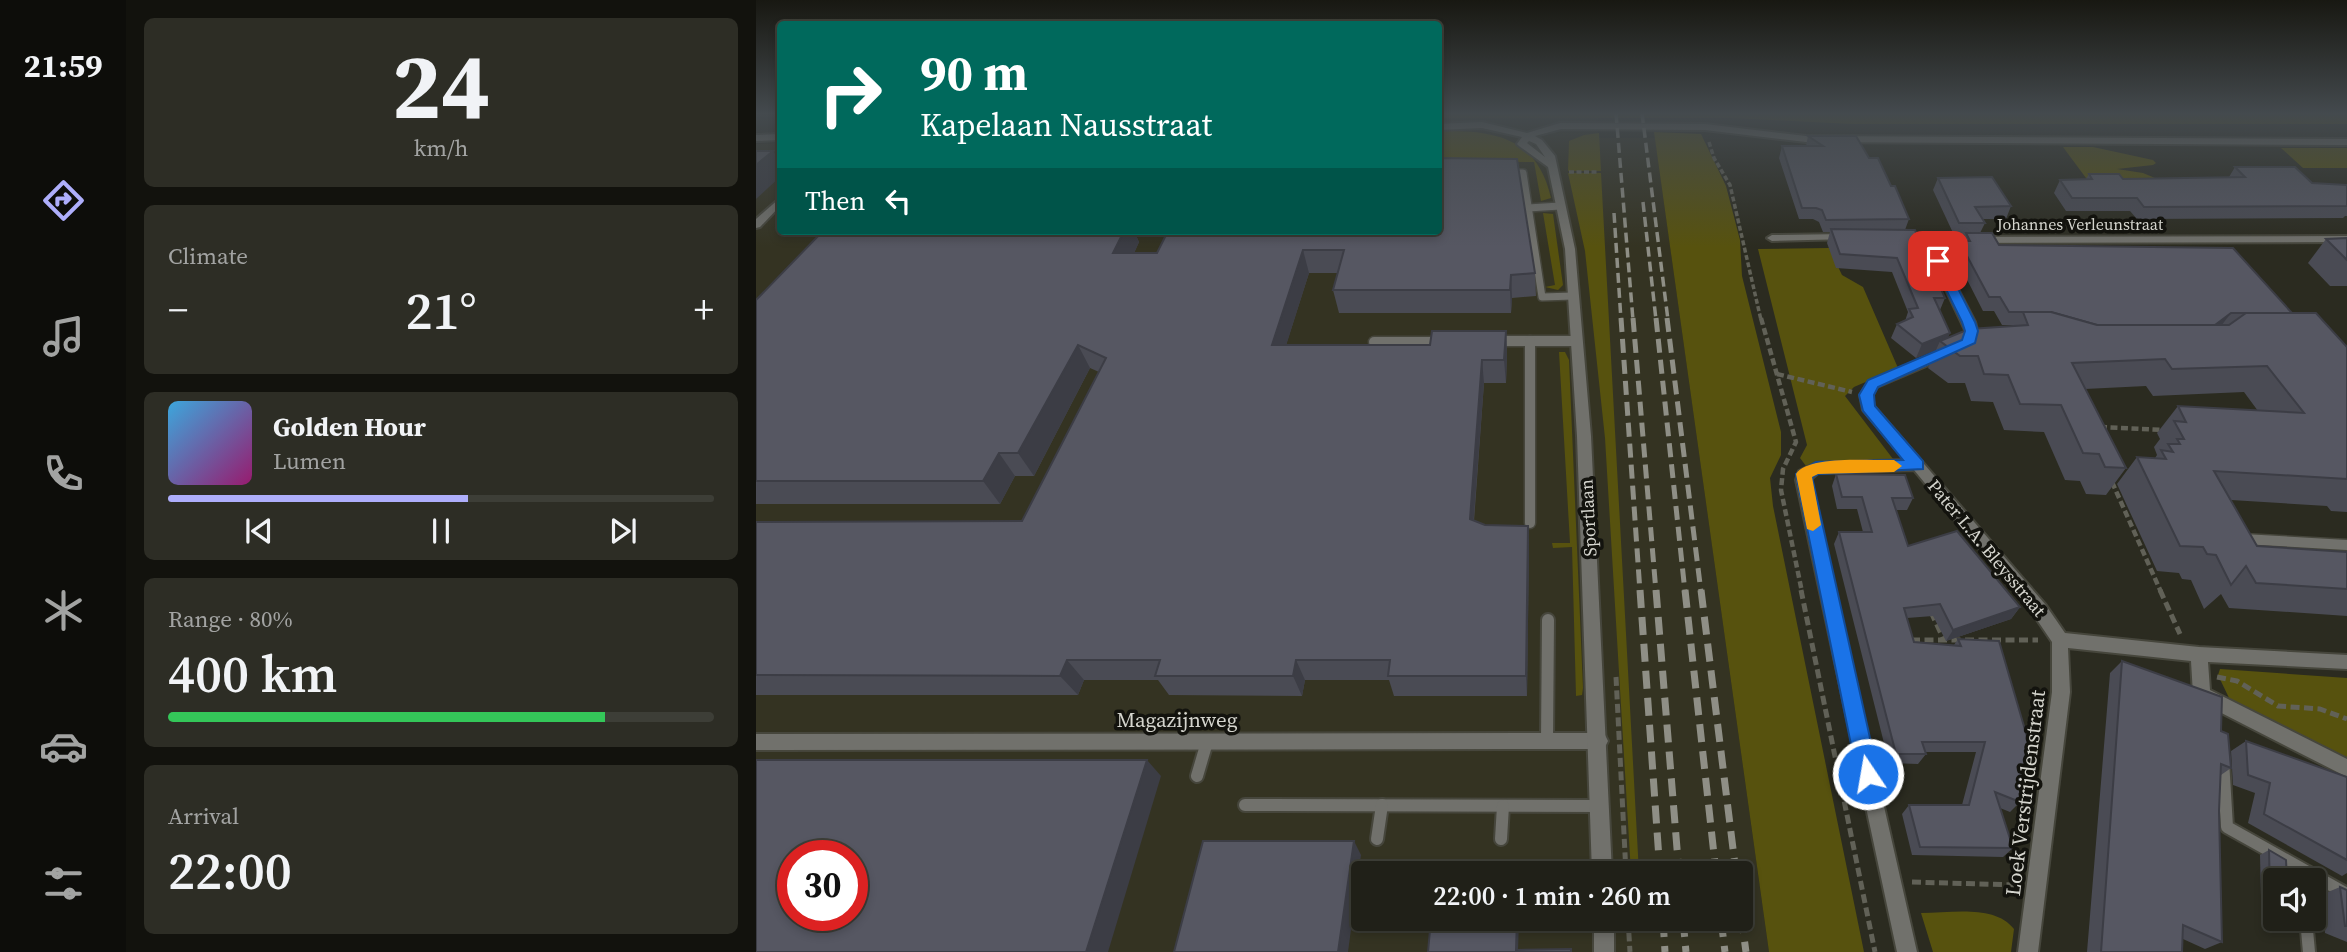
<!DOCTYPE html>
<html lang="en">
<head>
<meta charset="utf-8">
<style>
  :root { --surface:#202018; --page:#2d2d25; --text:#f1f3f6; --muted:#a2a3a2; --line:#3d3e37; --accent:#aeaefb }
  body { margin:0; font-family:"Source Serif 4",serif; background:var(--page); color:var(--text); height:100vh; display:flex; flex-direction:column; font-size:26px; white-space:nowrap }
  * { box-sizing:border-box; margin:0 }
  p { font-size:23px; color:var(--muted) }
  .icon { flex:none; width:38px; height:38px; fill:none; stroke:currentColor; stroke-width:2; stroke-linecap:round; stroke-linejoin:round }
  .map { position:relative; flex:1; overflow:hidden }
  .side { display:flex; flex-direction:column; gap:18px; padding:18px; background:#12120d; width:630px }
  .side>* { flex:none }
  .top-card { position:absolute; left:21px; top:21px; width:665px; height:214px; border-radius:7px; box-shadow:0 4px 10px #0003,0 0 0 2px var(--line); background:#00695c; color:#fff; overflow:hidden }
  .buttons { position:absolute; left:1507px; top:868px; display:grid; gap:14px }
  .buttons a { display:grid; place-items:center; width:63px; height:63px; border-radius:7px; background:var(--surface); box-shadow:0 4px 10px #0003,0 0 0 2px var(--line); font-size:35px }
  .speed { position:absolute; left:21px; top:840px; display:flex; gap:14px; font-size:35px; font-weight:700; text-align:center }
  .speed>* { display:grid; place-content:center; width:91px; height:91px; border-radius:50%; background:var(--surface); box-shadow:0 4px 10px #0003,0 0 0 2px var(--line); line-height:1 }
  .speed .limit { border:10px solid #d22; background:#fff; color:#111 }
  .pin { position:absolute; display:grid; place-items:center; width:60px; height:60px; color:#fff; margin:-30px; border-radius:14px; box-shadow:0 4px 10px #0006 }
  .me { position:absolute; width:77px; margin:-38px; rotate:348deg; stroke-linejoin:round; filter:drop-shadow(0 0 5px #0008) }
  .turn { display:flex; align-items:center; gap:24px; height:147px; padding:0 28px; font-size:32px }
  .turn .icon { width:91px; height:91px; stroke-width:2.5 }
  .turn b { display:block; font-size:49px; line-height:60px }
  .then { display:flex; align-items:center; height:66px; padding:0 28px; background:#0003; gap:14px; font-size:26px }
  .big { font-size:52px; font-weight:600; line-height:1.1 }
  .side .widget { flex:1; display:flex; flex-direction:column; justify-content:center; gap:10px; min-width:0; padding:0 24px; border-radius:10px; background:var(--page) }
  .side .dial { align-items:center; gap:0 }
  .dial b { font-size:91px; line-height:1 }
  .song { display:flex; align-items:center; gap:21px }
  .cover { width:84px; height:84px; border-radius:10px; background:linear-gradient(135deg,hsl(200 70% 55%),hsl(320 70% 35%)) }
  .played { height:7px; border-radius:4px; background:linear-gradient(90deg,var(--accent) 55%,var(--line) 55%) }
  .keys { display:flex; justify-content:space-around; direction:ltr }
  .heat { display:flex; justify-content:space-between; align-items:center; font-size:38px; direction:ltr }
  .charge { height:10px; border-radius:5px; background:linear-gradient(90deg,#34c759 80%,var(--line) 0) }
  .trip { position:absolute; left:595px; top:861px; width:402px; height:70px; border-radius:7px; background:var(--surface); box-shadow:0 4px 10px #0003,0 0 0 2px var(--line); font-weight:600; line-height:70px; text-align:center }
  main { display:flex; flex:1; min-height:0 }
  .dock { display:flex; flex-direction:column; width:126px; justify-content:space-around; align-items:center; background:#0d0d0a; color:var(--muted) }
  .dock .icon { width:49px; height:49px }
  .dock .on { color:var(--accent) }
  .dock b { font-size:32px; color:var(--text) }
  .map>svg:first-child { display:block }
  .built { fill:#343322; fill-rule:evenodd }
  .green { fill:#57520e }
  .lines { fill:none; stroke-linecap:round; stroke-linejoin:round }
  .service-far2-casing { stroke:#46463c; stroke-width:10 }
  .service-far1-casing { stroke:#46463c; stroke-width:13 }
  .service-casing { stroke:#46463c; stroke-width:16 }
  .minor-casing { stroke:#46463c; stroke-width:4 }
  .tertiary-casing { stroke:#46463c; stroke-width:4 }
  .path-far2 { stroke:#616157; stroke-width:3.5; stroke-dasharray:5 2.5; stroke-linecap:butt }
  .path-far1 { stroke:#616157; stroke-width:4.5; stroke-dasharray:7 3.5; stroke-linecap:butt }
  .path { stroke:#616157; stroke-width:5; stroke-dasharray:9 4.5; stroke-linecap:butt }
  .service-far2 { stroke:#71716c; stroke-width:7 }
  .service-far1 { stroke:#71716c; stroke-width:10 }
  .service { stroke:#71716c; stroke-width:12 }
  .minor { fill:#71716c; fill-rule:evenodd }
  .tertiary { fill:#71716c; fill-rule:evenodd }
  .rail-far2 { stroke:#8f8f86; stroke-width:3.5; stroke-dasharray:10 5; stroke-linecap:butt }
  .rail-far1 { stroke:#8f8f86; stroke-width:5; stroke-dasharray:14 7; stroke-linecap:butt }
  .rail { stroke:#8f8f86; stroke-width:7; stroke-dasharray:18 9; stroke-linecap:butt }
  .wall { fill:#4a4b54 }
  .shaded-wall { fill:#3c3d45 }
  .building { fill:#565762; stroke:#3c3d45; stroke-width:2; fill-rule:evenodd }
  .route { fill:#1a73e8; stroke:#114b97; stroke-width:2 }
  .slow { fill:#f59e0b }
  .labels { text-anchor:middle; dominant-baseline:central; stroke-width:7; stroke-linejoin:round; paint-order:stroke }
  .far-street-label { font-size:16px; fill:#d5d5ce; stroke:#13130e }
  .street-label { font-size:18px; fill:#d5d5ce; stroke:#13130e }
  .near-street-label { font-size:21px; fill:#d5d5ce; stroke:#13130e }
</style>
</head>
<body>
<main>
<nav class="dock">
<b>21:59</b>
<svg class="icon on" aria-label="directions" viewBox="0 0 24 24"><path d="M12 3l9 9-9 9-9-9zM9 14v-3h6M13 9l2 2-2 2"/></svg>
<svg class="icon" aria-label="music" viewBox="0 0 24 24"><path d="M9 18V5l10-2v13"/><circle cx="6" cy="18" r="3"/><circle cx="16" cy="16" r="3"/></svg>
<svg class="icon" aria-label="phone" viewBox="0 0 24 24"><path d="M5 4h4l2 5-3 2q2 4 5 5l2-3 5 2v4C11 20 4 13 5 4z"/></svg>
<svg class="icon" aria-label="climate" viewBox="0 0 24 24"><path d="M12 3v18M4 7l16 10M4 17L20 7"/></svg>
<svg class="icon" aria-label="car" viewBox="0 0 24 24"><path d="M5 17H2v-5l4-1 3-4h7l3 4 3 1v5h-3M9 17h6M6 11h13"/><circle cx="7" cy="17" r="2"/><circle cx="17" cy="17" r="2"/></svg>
<svg class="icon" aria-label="filters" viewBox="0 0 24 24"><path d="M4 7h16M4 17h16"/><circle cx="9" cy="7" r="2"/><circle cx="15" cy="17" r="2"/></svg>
</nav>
<section class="side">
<div class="widget dial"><b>24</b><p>km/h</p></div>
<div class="widget"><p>Climate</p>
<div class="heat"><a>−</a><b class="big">21°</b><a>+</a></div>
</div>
<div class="widget">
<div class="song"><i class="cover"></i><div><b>Golden Hour</b><p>Lumen</p></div></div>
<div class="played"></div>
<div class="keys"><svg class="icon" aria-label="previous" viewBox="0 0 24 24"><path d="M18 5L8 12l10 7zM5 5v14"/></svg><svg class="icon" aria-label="pause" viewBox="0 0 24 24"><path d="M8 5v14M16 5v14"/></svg><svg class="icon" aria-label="next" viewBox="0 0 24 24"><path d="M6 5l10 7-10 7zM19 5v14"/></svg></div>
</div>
<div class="widget"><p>Range · 80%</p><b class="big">400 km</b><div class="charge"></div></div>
<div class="widget"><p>Arrival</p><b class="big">22:00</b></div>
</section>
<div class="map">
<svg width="1591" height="952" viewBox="0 0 1591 952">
  <rect width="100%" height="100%" fill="#2b2b20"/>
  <path class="built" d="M683,113H842V138H899L1013,952H0V144L24,143V231H682ZM37,856H96V915H37ZM607,873H985V919H607Z"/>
  <g class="green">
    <path d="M683,113H1591V124H1095L976,118H683Z"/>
    <path d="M683,131C739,130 781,137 795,198L785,201L778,162L683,161Z"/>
    <path d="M898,132L945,134L970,186L984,240L986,276L1025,432V455L1014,478L1017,506L1108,952H1013Z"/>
    <path d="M843,133L845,171H812L813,141L828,135Z"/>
    <path d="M1307,147H1337L1397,160L1400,163L1397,165L1361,169L1387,173L1399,178H1330Z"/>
    <path d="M1525,148H1591V168H1547Z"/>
    <path d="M812,173H845L883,873H875L849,438L829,251Z"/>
    <path d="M787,213L797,214L807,285L802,290L789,287L799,285Z"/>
    <path d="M1073,248L1086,275L1107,287L1142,368L1098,387L1089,396L1137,459L1050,466L1044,458L1051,445L1002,249Z"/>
    <path d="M803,352H809L813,360L827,688L826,695L820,696L816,547L797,548L796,543H814Z"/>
    <path d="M1464,669L1591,678V763L1474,700L1462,675Z"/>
    <path d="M1165,913C1195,913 1239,904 1258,929L1255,952H1177Z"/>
  </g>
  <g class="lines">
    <g class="service-far2-casing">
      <g id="service-far2">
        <path d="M753,173H767L786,297L817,296"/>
        <path d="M772,208L804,206"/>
      </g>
    </g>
    <g class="service-far1-casing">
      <g id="service-far1">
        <path d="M737,341H821"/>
        <path d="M774,341V523"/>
        <path d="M618,342H687"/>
        <path d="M1487,539L1591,545"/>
      </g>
    </g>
    <g class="service-casing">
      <g id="service">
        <path d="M791,741L792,620"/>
        <path d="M1467,760L1471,827L1591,894"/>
        <path d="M441,776L451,742"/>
        <path d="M489,805L844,806"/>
        <path d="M621,839L626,805"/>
        <path d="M745,839L747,806"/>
        <path d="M1550,919L1553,952"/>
      </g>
    </g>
    <g class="minor-casing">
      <g id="minor">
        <path d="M24,198V206L4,227L0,228V219Z"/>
        <path d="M1089,234L1094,237L1093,239L1016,241L1011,238L1016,235Z"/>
        <path d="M1591,236V242L1178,243L1219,322C1222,331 1222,337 1217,346L1121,387L1116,395L1118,406L1289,604L1309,633L1443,647L1591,655V669L1452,662L1454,690L1591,759V777L1440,700L1437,694L1435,661L1312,648L1314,692L1282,952H1262L1296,692V642L1277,614L1158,470L1062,473L1054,480L1161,952H1141L1040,480L1043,471L1060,463L1149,460L1107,410L1104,395L1113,381L1208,341L1210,332L1168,243L1160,240L1165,237Z"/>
        <path d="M843,733L849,735L852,741L849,747L843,749L0,750V734Z"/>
      </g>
    </g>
    <g class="tertiary-casing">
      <g id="tertiary">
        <path d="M726,122L771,133L804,123L949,124L1050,136L1591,139V145L1050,142L949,130L805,129L779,136L786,140L799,156L819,249L835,436L856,873H836L821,436L809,249L792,167L763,146L761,144L766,137L726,128L682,130V124ZM773,141L780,144L789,157L771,143Z"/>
        <path d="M24,134V140L0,141V135Z"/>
        <rect x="838" y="919" width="20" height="33"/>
      </g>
    </g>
    <g class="path-far2">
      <path d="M953,142L958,158L974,185L1005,320"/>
      <path d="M813,172H843"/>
    </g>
    <g class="path-far1">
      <path d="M1005,318L1040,442L1027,469L1025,490L1046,592"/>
      <path d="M1021,374L1096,392"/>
      <path d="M1344,427L1409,430"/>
      <path d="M1356,482L1405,592"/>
    </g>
    <g class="path">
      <path d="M1045,590L1119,952"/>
      <path d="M1404,590L1424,634"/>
      <path d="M1175,612L1188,640"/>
      <path d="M1155,640H1282"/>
      <path d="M860,677L870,873"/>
      <path d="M1461,677L1481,681L1522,706L1564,709L1591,719"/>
      <path d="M1156,882L1262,885"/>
      <path d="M872,919L874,952"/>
    </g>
    <use href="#service-far2" class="service-far2"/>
    <use href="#service-far1" class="service-far1"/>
    <use href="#service" class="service"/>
    <use href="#minor" class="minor"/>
    <use href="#tertiary" class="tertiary"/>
    <g class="rail-far2">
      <path d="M860,113L877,320"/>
      <path d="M886,113L912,320"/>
      <path d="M887,202L900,320"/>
      <path d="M858,213L865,320"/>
    </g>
    <g class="rail-far1">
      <path d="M865,318L884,592"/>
      <path d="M877,318L900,592"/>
      <path d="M900,318L929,592"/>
      <path d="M911,318L945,592"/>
    </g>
    <g class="rail">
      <path d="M884,590L904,873"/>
      <path d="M900,590L923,873"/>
      <path d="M929,590L960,873"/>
      <path d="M945,590L980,873"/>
      <path d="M985,915L990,952"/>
      <path d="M907,919L909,952"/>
      <path d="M927,919L930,952"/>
      <path d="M965,919L969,952"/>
    </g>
  </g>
  <g class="wall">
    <path d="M1052,136L1135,186L1153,219L1149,230L1189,298L1184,310L1192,338L1260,325H1246L1238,311H1227L1198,254L1203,241H1207L1209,235H1198L1177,190L1182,178L1255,206L1250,219H1226L1229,223L1224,233L1243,245L1536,313L1591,347V512L1575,511L1571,506L1475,500L1501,546L1591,552V616L1473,608L1465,594L1448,609L1435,580L1426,579L1423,573L1401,571L1361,484L1381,457L1399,458L1401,455L1398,447L1404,439L1401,433L1422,406L1502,411L1488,392L1397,396L1390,386L1329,389L1370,468L1350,495L1330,494L1324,481L1309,480L1288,432L1248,430L1237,402L1215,401L1209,383H1192L1172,368L1180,350L1160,358L1135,338L1141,324L1149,321L1152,312L1136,272L1080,268L1071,243L1074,232H1067L1063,222L1057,219H1043L1023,158L1026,146H1050Z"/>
    <path d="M1479,167L1556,183L1591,185V216H1589L1587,218L1381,219L1374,211H1310L1298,193L1304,180L1330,179L1333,174L1367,179L1473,177Z"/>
    <path d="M67,231H378L383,242L378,253H401L682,231L779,273L780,296L756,298L755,313H583L577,290L582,273H553L530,345H674L750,331L751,354L750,383H728L718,521L729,525L772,526L773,548L771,696H638L633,680H549L546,696L413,695L402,680H328L322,695H0V522L266,521L343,372L334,368L278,476H259L244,504H0V300Z"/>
    <path d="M1591,238V286H1574L1552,263L1570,239Z"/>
    <path d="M1080,474L1157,498L1151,510H1140L1152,546L1264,607L1255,619L1190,641L1177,616L1151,618L1158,642L1198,645L1202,639L1243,641L1264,802L1254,812L1244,808L1257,848L1247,857L1156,855L1146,814L1153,805H1206L1220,752H1169L1170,754L1162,764L1133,763L1078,544L1083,532H1107L1101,509H1081L1076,486Z"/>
    <path d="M1366,661L1465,731L1475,768L1465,775L1463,811L1466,942L1449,949L1427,939L1426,952H1331L1354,673Z"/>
    <path d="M1490,741L1591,777V873L1586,876L1492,823L1499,793L1477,785L1475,751Z"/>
    <path d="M1513,850L1519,880V903L1505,897L1504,855Z"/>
    <path d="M1584,887L1591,890V942L1569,933L1565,895Z"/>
  </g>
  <g class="shaded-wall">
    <path d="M17,151L24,161V177L0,199V165Z"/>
    <path d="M368,231H378L383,242L368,276L357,253Z"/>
    <path d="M547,250L553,273L523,368L516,345Z"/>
    <path d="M755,275L756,298L755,313L754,290Z"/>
    <path d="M1475,313L1465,326L1459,325Z"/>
    <path d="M750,331L751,354L750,383L748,360Z"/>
    <path d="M1194,333L1189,345L1184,341L1180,350L1160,358L1166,344Z"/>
    <path d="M322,345L334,368L278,476L262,453Z"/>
    <path d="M726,360L728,383L716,541L714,519Z"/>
    <path d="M243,453L259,476L244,504L227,481Z"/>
    <path d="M772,526L773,548L771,696L770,676Z"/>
    <path d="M1264,607L1255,619L1190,641L1197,630Z"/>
    <path d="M311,660L328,680L322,695L304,676Z"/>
    <path d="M540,660L549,680L546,696L537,676Z"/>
    <path d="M391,760L405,776L352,952H330Z"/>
    <path d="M598,841L605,855L592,952H582Z"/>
    <path d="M761,919H763L762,952H760Z"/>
  </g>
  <g class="building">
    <path d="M1052,136H1100L1113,158H1122L1135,186H1139L1153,219L1070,220L1066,210L1060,208H1046L1026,146H1067Z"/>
    <path d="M0,151H17L0,165Z"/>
    <path d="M682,158L761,159L779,273L755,275L754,290H577L588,250H547L516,345H674L676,331H750L748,360H726L714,519L729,525L772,526L770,676H632L634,660H540L537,676H399L404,660H311L304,676L0,675V522L266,521L350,358L322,345L262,453H243L227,481H0V300L67,231H368L357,253H401L412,231H682Z"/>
    <path d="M1479,167H1539L1556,183L1591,185V206L1388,207L1381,198H1316L1304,180L1336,179L1333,174H1363L1367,179L1489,177Z"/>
    <path d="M1236,177L1255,206L1219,207L1229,223H1203L1182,178Z"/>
    <path d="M1075,229L1159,230L1189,298H1178L1194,333L1166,344L1141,324L1157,317L1153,309L1162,308L1141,258L1084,254Z"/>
    <path d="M1210,233H1236L1243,245L1477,248L1536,313H1475L1459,325H1341L1295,312H1253L1244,297H1233L1203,241H1214Z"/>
    <path d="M1591,238V260L1570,239Z"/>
    <path d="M1267,312H1295L1341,325H1473L1490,313H1560L1591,347V479L1458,471L1501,546L1591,552V589L1500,583L1490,566L1475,585L1460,555L1451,554L1447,547L1424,546L1381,457L1410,459L1405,450L1417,452L1412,444H1424L1421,439H1428L1418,421L1430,422L1422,406L1548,413L1511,366L1416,369L1409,359L1316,363L1370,468L1349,467L1343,454L1327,453L1305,405L1264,404L1252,375L1228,374L1222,356H1204L1184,341L1213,329L1272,325Z"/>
    <path d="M1080,474L1149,475L1157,498H1136L1152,546L1201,531L1264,607L1197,630L1184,604L1148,608L1158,642L1205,646L1202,639L1243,641L1272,740L1264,802L1239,792L1257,848L1164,847L1153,805H1213L1229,742H1166L1170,754H1140L1083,532H1116L1106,497H1086Z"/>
    <path d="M1366,661L1466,697L1465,731L1472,734L1475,768L1465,764L1463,811L1466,942L1427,925L1426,952H1345Z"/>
    <path d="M1490,741L1591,777V860L1508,814L1514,783L1492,775Z"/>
    <path d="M0,760H391L330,952H0ZM37,856H96V915H37Z"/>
    <path d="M447,841H598L582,952H418Z"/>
    <path d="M1513,850L1530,860L1531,880H1519V895L1514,893Z"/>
    <path d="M680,865H762V873H679Z"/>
    <path d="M1584,887L1591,890V926H1589Z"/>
    <path d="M675,919H761L760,950L815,949V952H672Z"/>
  </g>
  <linearGradient id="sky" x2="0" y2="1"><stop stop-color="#181812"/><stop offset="0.46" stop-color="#444a4e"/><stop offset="1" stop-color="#444a4e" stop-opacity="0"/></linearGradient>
  <rect width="1591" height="247" fill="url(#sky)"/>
  <path class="route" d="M1182,257L1188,261L1219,322L1222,331L1219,343L1122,387L1118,395L1119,406L1167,461V469L1062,474L1056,477L1122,774L1119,781L1112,784L1104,781L1101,774L1040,474L1060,462L1147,460L1107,411L1103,395L1112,380L1206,340L1209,331L1206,322L1176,261Z"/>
  <path class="slow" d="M1138,460L1146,466L1138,472L1062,474L1056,477L1065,525L1057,531L1051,529L1040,474C1052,455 1115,461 1138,460Z"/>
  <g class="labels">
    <g class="far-street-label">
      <text x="1324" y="224">Johannes Verleunstraat</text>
    </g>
    <g class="street-label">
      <text transform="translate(832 518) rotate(-93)">Sportlaan</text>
      <text transform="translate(1231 548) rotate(50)">Pater L.A. Bleysstraat</text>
    </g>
    <g class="near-street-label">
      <text x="421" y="719">Magazijnweg</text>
      <text transform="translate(1269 793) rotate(-83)">Loek Verstrijdenstraat</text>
    </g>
  </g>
</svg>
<div class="buttons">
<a><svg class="icon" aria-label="sound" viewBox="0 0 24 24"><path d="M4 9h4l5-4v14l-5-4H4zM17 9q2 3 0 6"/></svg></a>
</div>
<div class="speed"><div class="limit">30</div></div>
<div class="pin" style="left:1182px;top:261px;background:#d93025"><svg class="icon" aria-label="arrive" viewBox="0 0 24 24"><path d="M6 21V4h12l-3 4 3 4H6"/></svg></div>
<svg class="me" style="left:1112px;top:774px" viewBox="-20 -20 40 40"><circle r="17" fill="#1a73e8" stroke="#fff" stroke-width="3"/><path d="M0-11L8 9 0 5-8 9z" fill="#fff"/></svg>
<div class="trip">22:00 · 1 min · 260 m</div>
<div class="top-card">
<div class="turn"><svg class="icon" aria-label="right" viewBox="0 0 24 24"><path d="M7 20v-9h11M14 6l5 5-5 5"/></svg><div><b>90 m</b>Kapelaan Nausstraat</div></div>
<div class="then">Then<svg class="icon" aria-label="left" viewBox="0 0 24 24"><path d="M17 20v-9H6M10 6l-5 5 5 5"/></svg></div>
</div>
</div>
</main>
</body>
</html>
